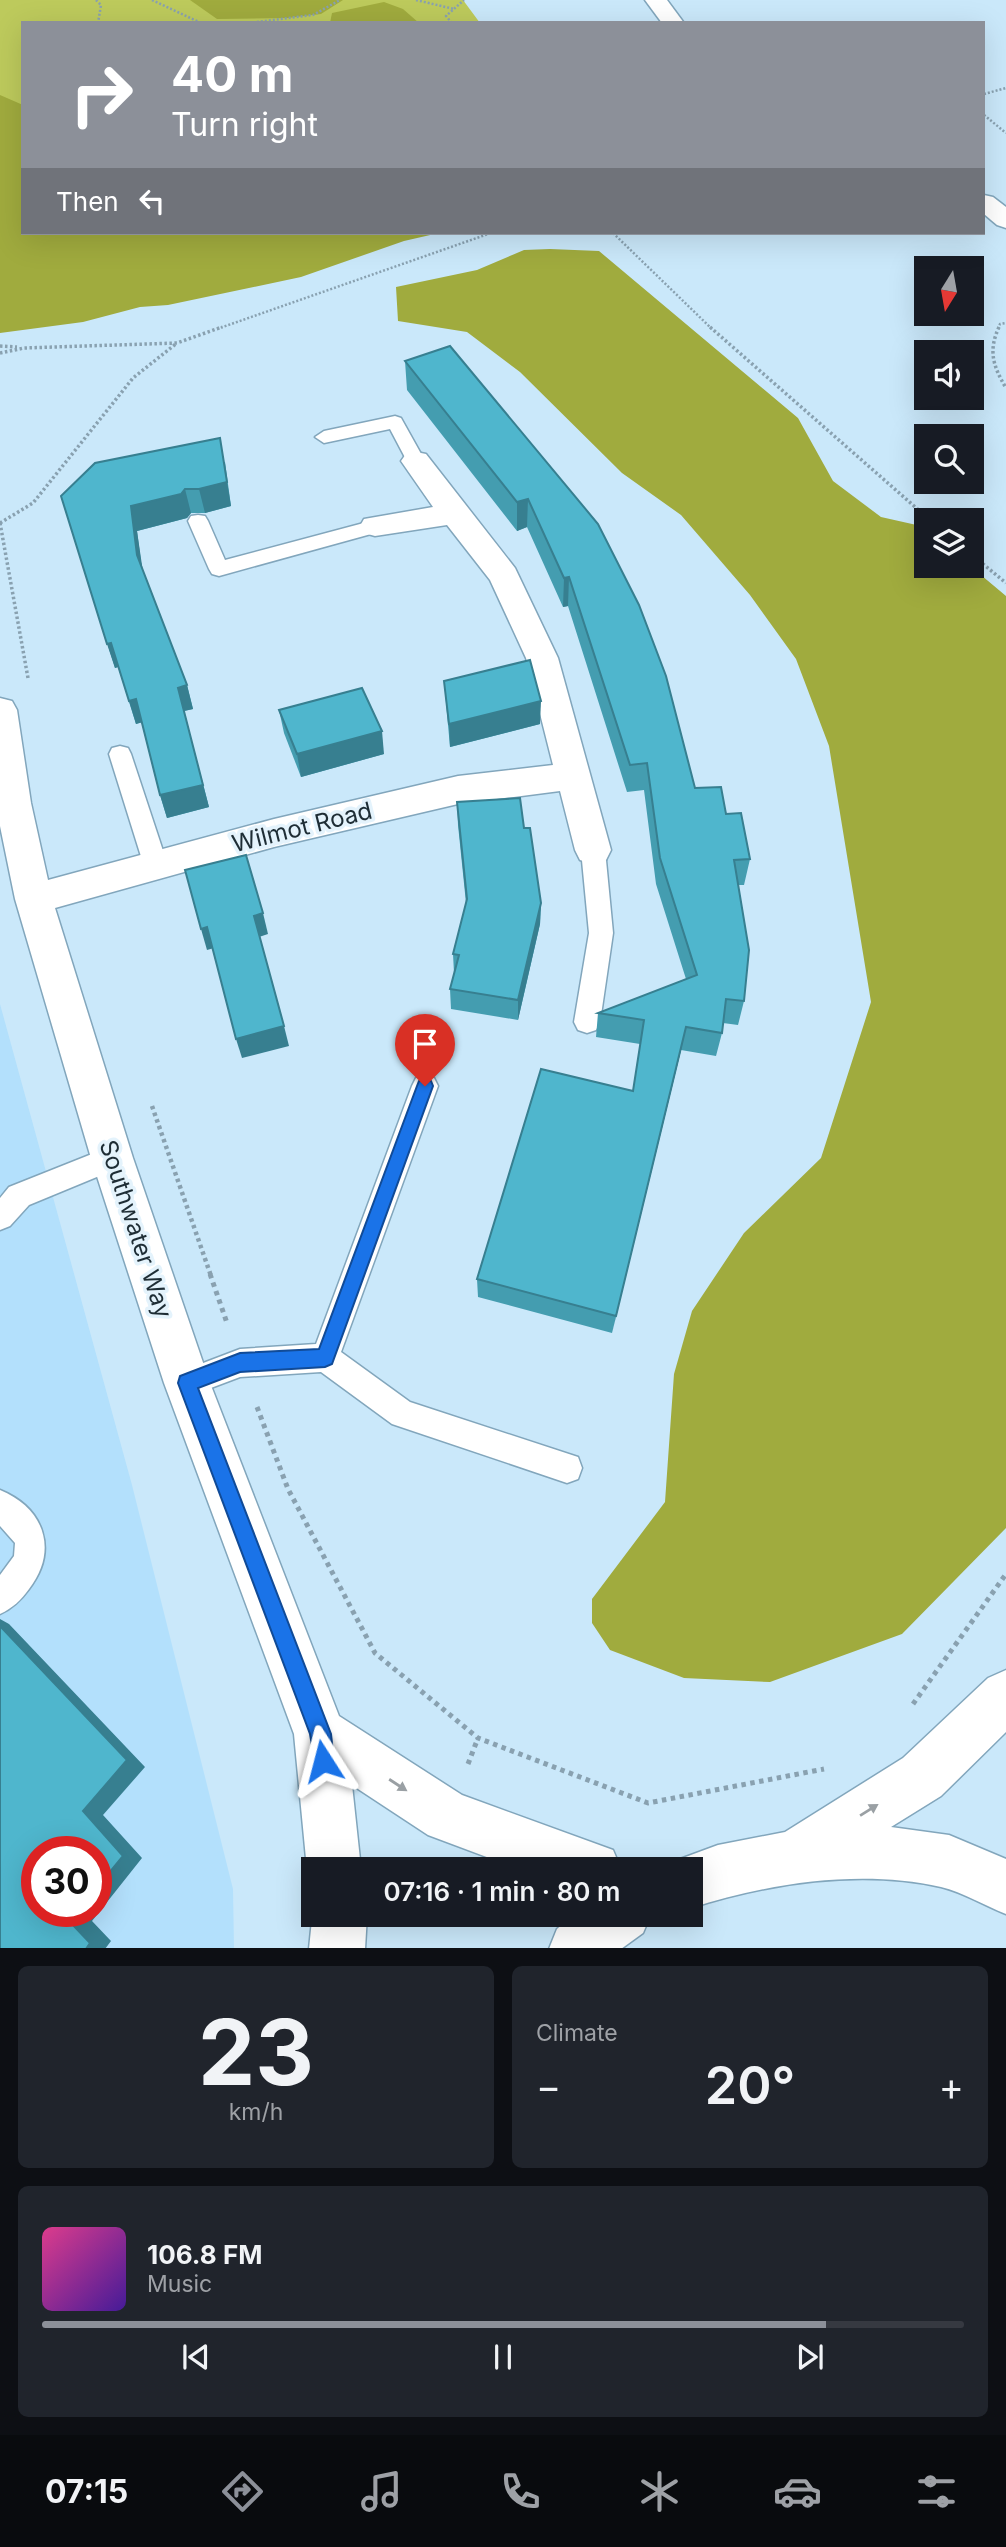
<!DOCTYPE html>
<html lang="en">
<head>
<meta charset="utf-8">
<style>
  :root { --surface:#171b24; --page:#20242c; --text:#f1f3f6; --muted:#9ea1a6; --line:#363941; --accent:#8c9099 }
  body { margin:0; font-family:Inter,sans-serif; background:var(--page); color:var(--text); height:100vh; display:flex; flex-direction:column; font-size:26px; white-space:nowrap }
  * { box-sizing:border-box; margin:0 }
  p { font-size:23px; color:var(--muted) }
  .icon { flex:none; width:38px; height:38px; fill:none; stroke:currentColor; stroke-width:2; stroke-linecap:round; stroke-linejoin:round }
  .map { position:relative; height:1948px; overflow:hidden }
  .sheet { display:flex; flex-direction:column; gap:18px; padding:18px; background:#0d0f14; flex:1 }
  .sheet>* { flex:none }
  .banner { position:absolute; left:21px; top:21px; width:964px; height:214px; border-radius:0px; box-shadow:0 7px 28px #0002; background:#8c9099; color:#fff; overflow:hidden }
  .needle { width:46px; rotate:191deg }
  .fabs { position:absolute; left:914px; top:256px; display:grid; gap:14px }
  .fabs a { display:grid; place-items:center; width:70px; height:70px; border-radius:0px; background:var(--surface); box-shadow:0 7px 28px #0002; font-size:35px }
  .speed { position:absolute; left:21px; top:1836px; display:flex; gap:14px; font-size:35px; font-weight:700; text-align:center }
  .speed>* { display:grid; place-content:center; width:91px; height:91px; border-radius:50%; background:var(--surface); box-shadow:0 7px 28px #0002; line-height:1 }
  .speed .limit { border:10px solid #d22; background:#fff; color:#111 }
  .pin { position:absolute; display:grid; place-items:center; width:60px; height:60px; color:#fff; margin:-72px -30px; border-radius:50% 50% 50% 0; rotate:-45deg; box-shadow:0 0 7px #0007 }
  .pin .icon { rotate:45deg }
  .me { position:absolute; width:77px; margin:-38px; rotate:351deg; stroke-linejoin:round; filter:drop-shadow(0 0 5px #0008) }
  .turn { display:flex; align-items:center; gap:24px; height:147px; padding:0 35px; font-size:32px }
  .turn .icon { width:91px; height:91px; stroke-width:2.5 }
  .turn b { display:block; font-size:49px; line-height:60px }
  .then { display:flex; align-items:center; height:66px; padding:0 35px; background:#0003; gap:14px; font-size:26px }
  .big { font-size:52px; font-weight:600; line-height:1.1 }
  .sheet .widget { flex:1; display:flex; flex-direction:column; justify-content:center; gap:10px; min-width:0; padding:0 24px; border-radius:10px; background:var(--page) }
  .sheet .dial { align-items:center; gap:0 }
  .dial b { font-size:91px; line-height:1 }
  .song { display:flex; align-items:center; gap:21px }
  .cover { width:84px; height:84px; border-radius:10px; background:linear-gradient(135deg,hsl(330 70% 55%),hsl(260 70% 35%)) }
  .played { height:7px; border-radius:4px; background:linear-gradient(90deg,var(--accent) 85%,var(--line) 85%) }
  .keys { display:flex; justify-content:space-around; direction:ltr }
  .heat { display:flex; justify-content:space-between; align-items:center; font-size:38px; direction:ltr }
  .sheet .tiles { flex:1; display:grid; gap:18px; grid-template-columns:1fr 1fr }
  .widget:last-child { grid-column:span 2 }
  .trip { position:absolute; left:301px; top:1857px; width:402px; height:70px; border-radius:0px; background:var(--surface); box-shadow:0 7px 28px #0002; font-weight:600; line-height:70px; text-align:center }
  .dock { display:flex; height:112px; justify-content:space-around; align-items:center; background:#090b0e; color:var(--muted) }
  .dock .icon { width:49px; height:49px }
  .dock .current { color:var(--accent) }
  .dock b { font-size:32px; color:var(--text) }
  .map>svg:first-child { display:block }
  .built { fill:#b3e0fc; fill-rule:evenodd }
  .green { fill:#bdca5c }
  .forest { fill:#a0ab3e }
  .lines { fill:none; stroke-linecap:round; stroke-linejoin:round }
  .lane-casing { stroke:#82a6bc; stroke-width:3 }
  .street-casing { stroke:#82a6bc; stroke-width:3 }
  .secondary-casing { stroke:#82a6bc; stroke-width:3 }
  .path-far3 { stroke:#89a1b0; stroke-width:2.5; stroke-dasharray:2 2; stroke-linecap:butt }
  .path-far2 { stroke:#89a1b0; stroke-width:3.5; stroke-dasharray:2.5 2.5; stroke-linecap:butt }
  .path-far1 { stroke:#89a1b0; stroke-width:4.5; stroke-dasharray:3.5 3.5; stroke-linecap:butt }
  .path { stroke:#89a1b0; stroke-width:5; stroke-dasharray:4.5 4.5; stroke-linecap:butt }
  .lane { fill:#fff; fill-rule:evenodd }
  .street { fill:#fff; fill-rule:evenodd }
  .secondary { fill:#fff; fill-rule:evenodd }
  .wall { fill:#449db0 }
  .shaded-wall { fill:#377f90 }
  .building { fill:#4fb6cd; stroke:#377f90; stroke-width:2 }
  .oneway { fill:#9aa0a4 }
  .route { fill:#1a73e8; stroke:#114b97; stroke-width:2 }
  .labels { text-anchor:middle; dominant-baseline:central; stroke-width:7; stroke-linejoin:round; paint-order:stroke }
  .street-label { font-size:24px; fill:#1e2d35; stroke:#e4f3fc }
</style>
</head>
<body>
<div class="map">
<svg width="1006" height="1949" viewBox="0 0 1006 1949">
  <rect width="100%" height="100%" fill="#cae8fa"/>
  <path class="built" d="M0,1004L132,1485L233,1889L234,1948H0ZM37,1852H96V1911H37Z"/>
  <path class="green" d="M0,0H463L480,23H23V233L0,331Z"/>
  <g class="forest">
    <path d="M190,0H343L321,14L288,18L217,19Z"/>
    <path d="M384,2L403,9L419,23H330L332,13Z"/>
    <path d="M0,95L23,105V233H439L404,241L301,277L168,305L140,307L83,322L0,333Z"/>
    <path d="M550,249L599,251L798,418L833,481L881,517L921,526L926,530V565H969L1006,596V1528L902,1634L770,1682L684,1678L610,1650L592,1623V1599L665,1502L674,1374L692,1311L744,1233L821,1158L871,1002L829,746L796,659L750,595L681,515L622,473L520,372L467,332L398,321L396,287L477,270L524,250Z"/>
  </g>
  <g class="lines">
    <g class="lane-casing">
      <g id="lane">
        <path d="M395,416L401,418L425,461L423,465H409L390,429L324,443L315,437L324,431Z"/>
        <path d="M198,515L205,516L208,521L225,560L375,520L382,521L385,526L382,531L219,576L212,574L209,569L188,521L191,516Z"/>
        <path d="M120,746L128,748L131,754L168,866L164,873L156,875L148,873L144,866L109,754L112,748Z"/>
        <path d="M593,841L601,844L605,850L613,933L600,1022L596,1030L587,1033L578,1030L574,1022L589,933L581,850L585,844Z"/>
        <path d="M425,1075L434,1078L438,1086L341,1352L410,1402L578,1457L582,1468L578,1479L567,1483L392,1424L321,1372L240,1377L187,1397L177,1393L172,1383L177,1373L240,1349L316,1344L412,1086L416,1078Z"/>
        <path d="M112,1146L121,1149L125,1158L121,1167L29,1205L10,1226L0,1230V1198L9,1187Z"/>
        <path d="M0,1490C44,1508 59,1550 29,1589C21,1600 13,1608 0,1614V1575L14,1556L15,1543L0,1526Z"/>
      </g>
    </g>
    <g class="street-casing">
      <g id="street">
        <path d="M645,0H667L684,23H662Z"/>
        <path d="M984,195L993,197L1006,207V228L997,225L984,214Z"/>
        <path d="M416,452L426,454L515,568L558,658L611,850L606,860L593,864L580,860L575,850L560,791L458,804L274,847L55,908L133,1158L210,1383L339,1716L462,1795L613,1850L621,1869H519L428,1835L352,1785L361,1869H313V1884L307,1869L294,1734L164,1383L91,1158L15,899L0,826V698L12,701L17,710L31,803L48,880L274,819L458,776L553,765L526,658L490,580L447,525L375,536L364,533L360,526L364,519L433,507L401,461L406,454Z"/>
        <path d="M313,1910V1914H367L365,1949H309Z"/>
      </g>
    </g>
    <g class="secondary-casing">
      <g id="secondary">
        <path d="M1006,1670V1732L941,1796L891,1827L949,1835L1006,1859V1914C985,1906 963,1892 941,1887C860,1869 769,1883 691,1908V1869H669L672,1862L718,1845L785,1832L903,1758L988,1678Z"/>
        <path d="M574,1914H651L643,1933L621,1949H549L557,1929Z"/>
      </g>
    </g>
    <g class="path-far3">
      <path d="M96,0L101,5L98,23"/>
      <path d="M152,0L201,23"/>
      <path d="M416,0L454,9"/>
      <path d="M249,23L313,15L340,0"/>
      <path d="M452,23L446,16L464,0"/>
      <path d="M984,94L1006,88"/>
      <path d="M984,115L1006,133"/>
      <path d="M613,233L712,329"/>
      <path d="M217,329L491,233"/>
      <path d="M998,329L1000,324L1006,323"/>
    </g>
    <g class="path-far2">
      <path d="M710,327L930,520"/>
      <path d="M999,327C988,351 993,366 1006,388"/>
      <path d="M0,346L17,347"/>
      <path d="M0,353L24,348L177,343L222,327"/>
      <path d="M0,523L28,678"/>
      <path d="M0,523L33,503L133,378L177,343"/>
      <path d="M971,554L1006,583"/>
    </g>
    <path class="path-far1" d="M152,1106L211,1276"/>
    <g class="path">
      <path d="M210,1274L227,1323"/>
      <path d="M257,1407L288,1489L375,1653L478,1738L648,1803L824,1769"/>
      <path d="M913,1704L1006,1574"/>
      <path d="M468,1764L478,1738"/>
    </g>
    <use href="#lane" class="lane"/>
    <use href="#street" class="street"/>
    <use href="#secondary" class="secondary"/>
  </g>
  <g class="wall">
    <path d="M450,346L695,788L726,814L750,859L744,885H738L744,1001L738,1025L723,1023L722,1033L716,1056L681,1050L612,1333L478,1297L477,1279L633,1091L640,1044L596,1037L598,1013L686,979L656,884L644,790L627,792L568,606L563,607L527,527L517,531L407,390L405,361Z"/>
    <path d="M225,462L231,506L205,513H191L187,518L137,531L142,569L187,685L193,709L184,711L209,807L167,818L160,795L142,722L136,724L118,667L115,668L61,496Z"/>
    <path d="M444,681L540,724L450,747Z"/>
    <path d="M279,710L384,754L301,777L284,733Z"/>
    <path d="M457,802L524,828L541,903L540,924L518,1020L451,1009L450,989L454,973L453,954L466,903L458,825Z"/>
  </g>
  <g class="shaded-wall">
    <path d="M220,438L231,506L205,513L199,489Z"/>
    <path d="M185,489L191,513L187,518L137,531L144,579L137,555L131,506Z"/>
    <path d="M528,499L527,527L517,531V502Z"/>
    <path d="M569,577L568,606L563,607L564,578Z"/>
    <path d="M111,643L118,667L115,668L107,644Z"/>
    <path d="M187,685L193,709L184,711L209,807L167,818L160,795L178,688Z"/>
    <path d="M136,699L143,722L136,724L129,701Z"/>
    <path d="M541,701L540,724L450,747L449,724Z"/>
    <path d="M382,731L384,754L301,777L297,754Z"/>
    <path d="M541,903L540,924L518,1020V1000Z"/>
    <path d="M263,913L268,934L259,937L254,916Z"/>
    <path d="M207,927L214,948L207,950L201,929Z"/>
    <path d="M284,1026L289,1046L242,1058L236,1039Z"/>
    <path d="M686,1027L681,1050L612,1333L616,1316Z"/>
    <path d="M0,1619L9,1624L145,1767L103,1815L142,1858L92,1921L111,1941L105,1949H86L70,1922L79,1911H96V1889L83,1811L0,1626Z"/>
  </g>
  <g class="building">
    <path d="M450,346L598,524L639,605L666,676L695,788L721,787L726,814L741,813L750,859L734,860L749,950L744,1001L726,999L722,1033L686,1027L616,1316L477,1279L541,1069L633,1091L644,1020L598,1013L697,975L660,858L647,763L630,765L569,577L564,578L528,499L517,502L405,361Z"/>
    <path d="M220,438L227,482L199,489H185L181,494L131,506L137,555L187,685L178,688L203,785L160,795L136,699L129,701L111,643L107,644L61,496L95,463Z"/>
    <path d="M530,660L541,701L449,724L444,681Z"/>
    <path d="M362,688L382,731L297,754L279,710Z"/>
    <path d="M520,798L524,828H530L541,903L518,1000L450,989L459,955L453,954L467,899L457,802Z"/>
    <path d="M246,855L263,913L254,916L284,1026L236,1039L207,927L201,929L185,870Z"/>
    <path d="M0,1626L127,1760L83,1811L123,1856L96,1889V1852H37V1911H79L70,1922L90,1943L86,1949H0Z"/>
  </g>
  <defs><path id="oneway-solid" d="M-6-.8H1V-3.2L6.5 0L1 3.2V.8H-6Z" transform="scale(1.75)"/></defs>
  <g class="oneway">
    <use href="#oneway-solid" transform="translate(398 1785) rotate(33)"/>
    <use href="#oneway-solid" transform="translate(869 1810) rotate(-32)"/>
  </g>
  <path class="route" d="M425,1079L431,1081L433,1086L332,1364L325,1367L240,1372L198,1388L331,1734L334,1761L331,1769L323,1772L316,1769L310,1734L178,1383L180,1376L240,1353L319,1349L417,1086L419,1081Z"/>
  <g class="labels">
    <g class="street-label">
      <text transform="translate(302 827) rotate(-14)">Wilmot Road</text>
      <text transform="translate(136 1229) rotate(72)">Southwater Way</text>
    </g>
  </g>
</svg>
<div class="fabs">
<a><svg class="needle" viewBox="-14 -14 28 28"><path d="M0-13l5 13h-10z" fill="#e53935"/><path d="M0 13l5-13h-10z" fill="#9ea1a6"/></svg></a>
<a><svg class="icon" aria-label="sound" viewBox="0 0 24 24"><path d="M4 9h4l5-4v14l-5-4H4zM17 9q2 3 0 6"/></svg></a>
<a><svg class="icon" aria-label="search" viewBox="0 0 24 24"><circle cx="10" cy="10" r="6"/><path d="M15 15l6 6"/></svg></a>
<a><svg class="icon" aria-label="layers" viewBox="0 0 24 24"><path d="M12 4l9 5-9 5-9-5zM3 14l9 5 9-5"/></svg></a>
</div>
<div class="speed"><div class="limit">30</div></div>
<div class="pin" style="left:425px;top:1086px;background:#d93025"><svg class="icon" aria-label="arrive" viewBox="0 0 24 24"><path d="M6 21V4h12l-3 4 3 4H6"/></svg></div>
<svg class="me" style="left:323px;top:1761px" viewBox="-20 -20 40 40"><path d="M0-17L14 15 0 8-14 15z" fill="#1a73e8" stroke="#fff" stroke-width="4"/></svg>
<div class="trip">07:16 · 1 min · 80 m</div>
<div class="banner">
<div class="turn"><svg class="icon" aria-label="right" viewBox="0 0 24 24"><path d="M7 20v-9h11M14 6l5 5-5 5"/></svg><div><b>40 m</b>Turn right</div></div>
<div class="then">Then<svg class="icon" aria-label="left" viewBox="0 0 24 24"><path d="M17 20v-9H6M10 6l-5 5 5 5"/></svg></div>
</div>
</div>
<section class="sheet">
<div class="tiles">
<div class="widget dial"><b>23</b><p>km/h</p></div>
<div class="widget"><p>Climate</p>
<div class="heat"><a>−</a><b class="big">20°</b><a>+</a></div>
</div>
<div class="widget">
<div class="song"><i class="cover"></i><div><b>106.8 FM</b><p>Music</p></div></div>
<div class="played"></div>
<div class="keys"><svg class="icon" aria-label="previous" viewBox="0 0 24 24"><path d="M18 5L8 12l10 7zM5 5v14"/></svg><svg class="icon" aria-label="pause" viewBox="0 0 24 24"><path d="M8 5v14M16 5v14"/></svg><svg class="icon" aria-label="next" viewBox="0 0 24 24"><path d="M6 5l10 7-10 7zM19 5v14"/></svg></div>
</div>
</div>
</section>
<nav class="dock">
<b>07:15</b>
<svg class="icon current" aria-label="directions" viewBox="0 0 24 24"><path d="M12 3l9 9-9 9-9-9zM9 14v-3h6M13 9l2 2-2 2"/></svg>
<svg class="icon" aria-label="music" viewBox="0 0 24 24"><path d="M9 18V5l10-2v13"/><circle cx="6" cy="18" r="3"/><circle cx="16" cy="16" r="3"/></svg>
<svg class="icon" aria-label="phone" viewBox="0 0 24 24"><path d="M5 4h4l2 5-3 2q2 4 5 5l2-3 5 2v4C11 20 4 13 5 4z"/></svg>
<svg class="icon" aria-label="climate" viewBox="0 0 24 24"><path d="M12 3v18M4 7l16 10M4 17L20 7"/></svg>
<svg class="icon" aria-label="car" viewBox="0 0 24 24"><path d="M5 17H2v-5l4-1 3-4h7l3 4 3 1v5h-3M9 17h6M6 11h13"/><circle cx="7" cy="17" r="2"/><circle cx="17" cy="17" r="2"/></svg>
<svg class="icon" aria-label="filters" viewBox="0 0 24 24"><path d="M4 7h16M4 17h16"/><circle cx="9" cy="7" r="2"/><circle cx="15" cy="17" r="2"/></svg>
</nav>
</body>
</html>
